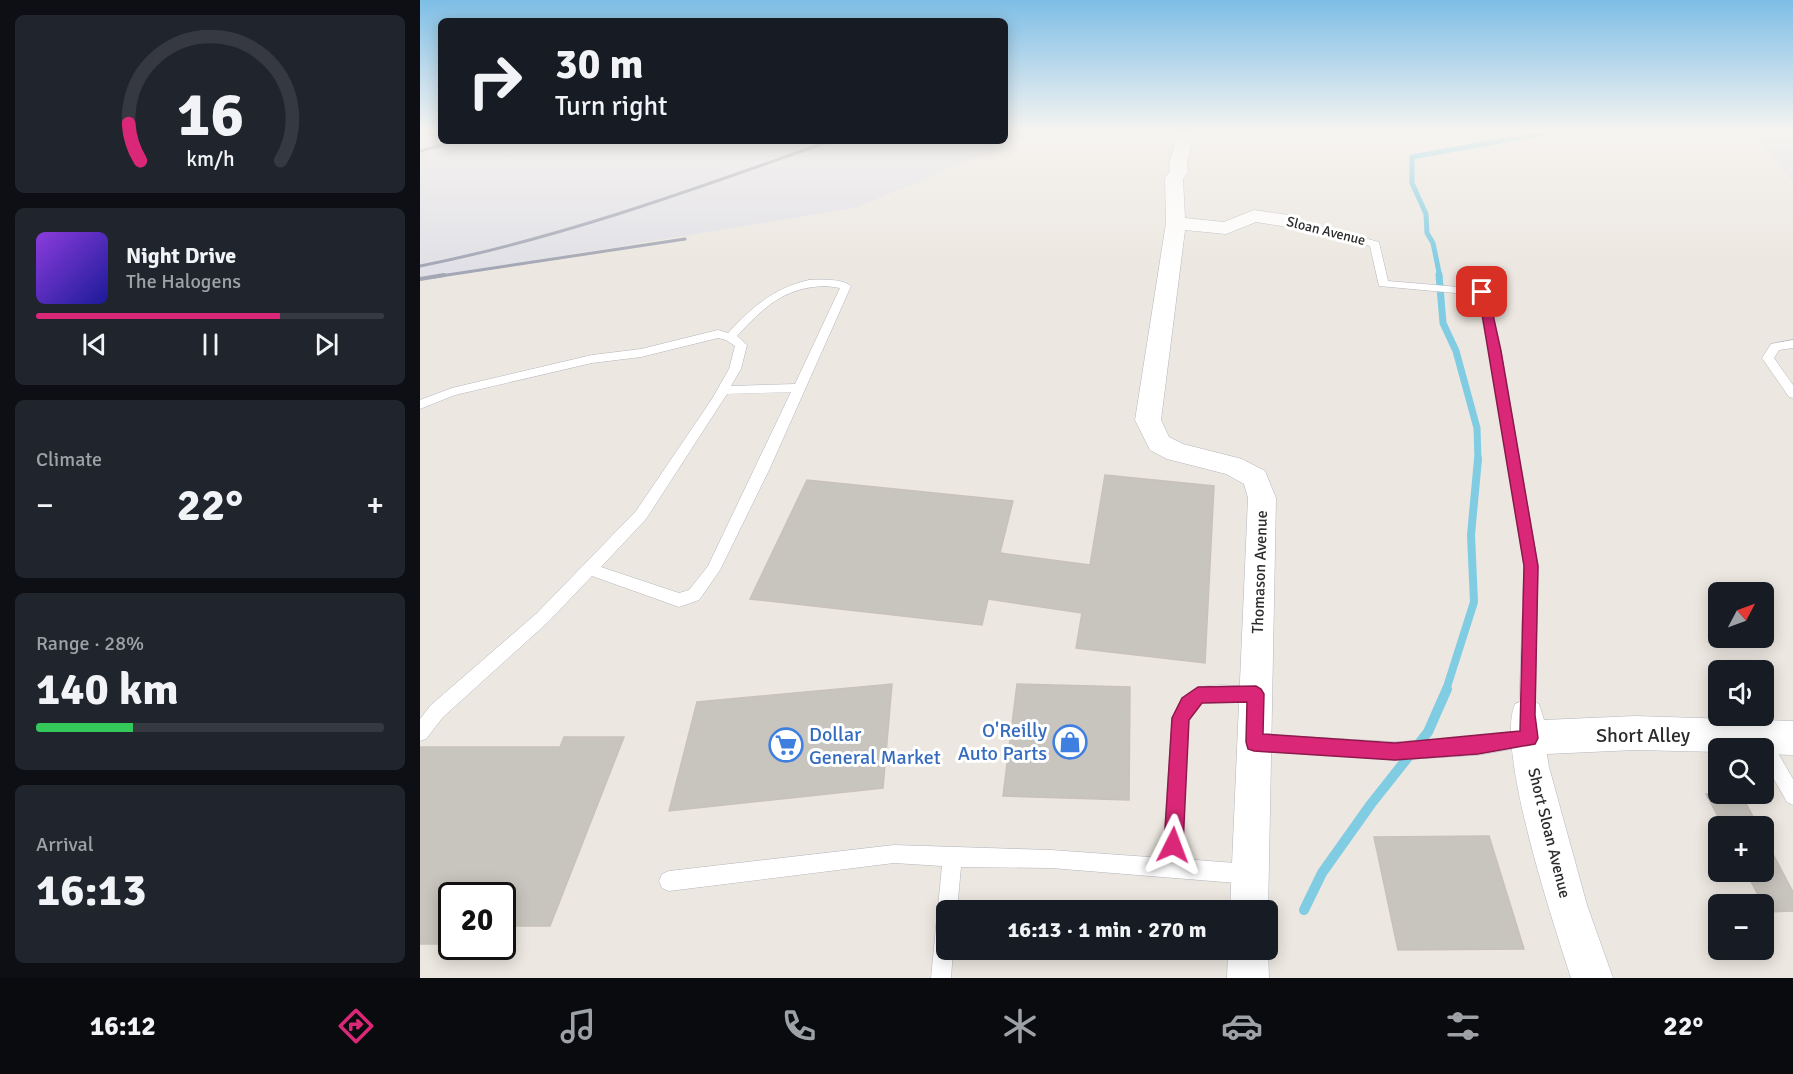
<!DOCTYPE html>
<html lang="en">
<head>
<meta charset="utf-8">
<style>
  :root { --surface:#171b24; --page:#20242c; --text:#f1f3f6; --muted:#9ea1a6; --line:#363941; --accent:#db2777 }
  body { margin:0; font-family:Signika,sans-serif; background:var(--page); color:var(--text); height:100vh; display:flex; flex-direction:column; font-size:22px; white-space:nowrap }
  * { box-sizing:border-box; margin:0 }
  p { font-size:20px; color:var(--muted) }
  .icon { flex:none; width:33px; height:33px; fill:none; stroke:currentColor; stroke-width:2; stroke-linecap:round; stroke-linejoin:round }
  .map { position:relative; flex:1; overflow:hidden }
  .panel { display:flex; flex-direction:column; gap:15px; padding:15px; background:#0d0f14; width:420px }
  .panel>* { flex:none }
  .hud { position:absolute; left:18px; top:18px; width:570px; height:126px; border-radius:9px; box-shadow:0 3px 15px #0003; background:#171b24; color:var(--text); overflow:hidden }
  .needle { width:39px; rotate:49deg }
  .fabs { position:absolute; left:1288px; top:582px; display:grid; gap:12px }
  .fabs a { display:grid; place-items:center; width:66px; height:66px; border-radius:9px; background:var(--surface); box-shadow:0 3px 15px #0003; font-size:30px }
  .speed { position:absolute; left:18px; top:882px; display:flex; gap:12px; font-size:30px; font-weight:700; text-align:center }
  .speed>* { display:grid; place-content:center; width:78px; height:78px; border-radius:50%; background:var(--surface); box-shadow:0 3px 15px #0003; line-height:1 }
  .speed .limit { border:3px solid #111; border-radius:9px; background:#fff; color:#111 }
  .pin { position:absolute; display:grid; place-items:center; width:51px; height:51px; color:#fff; margin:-26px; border-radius:12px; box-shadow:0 3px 9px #0006 }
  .me { position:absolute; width:66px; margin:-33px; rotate:3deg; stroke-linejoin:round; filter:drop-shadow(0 0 4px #0008) }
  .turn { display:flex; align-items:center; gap:21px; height:126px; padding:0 18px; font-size:27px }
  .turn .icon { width:78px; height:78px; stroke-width:2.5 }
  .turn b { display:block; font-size:42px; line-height:51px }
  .big { font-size:45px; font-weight:800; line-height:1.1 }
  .panel .card { flex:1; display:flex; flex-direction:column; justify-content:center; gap:9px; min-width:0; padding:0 21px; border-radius:9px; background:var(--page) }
  .panel .dial { align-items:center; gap:0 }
  .dial svg { height:156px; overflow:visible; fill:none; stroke:var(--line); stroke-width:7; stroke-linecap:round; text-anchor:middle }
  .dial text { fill:var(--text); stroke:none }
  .song { display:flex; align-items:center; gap:18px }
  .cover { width:72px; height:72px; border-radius:9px; background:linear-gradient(135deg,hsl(270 70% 55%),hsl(240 70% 35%)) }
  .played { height:6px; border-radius:3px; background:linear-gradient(90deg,var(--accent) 70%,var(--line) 70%) }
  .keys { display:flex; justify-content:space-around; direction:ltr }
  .heat { display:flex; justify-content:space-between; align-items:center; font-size:33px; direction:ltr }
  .charge { height:9px; border-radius:4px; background:linear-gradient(90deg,#34c759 28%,var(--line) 0) }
  .trip { position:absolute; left:516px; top:900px; width:342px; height:60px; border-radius:9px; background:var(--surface); box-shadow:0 3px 15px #0003; font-weight:800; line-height:60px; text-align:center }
  .tab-bar { display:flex; height:96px; justify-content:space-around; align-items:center; background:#090b0e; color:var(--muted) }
  .tab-bar .icon { width:42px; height:42px }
  .tab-bar .current { color:var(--accent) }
  .tab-bar b { font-size:27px; color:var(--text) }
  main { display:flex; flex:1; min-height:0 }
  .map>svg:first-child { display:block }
  .industrial { fill:#e1e0e6 }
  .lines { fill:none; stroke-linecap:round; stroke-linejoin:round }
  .stream-far3 { stroke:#80cce2; stroke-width:5 }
  .stream-far2 { stroke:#80cce2; stroke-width:7 }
  .stream-far1 { stroke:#80cce2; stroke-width:8 }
  .stream { stroke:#80cce2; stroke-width:10 }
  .building { fill:#c8c5be; stroke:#c8c2ba; stroke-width:1.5 }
  .lane-casing { stroke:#b4b6be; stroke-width:1 }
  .street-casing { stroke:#b4b6be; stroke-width:1 }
  .lane { fill:#fff; fill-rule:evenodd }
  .street { fill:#fff; fill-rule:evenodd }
  .rail-far1 { stroke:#a3a6b4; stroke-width:3 }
  .rail { stroke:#a3a6b4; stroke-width:4 }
  .route { fill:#db2777; stroke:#8e194d; stroke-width:1.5 }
  .labels { text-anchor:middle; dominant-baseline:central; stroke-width:6; stroke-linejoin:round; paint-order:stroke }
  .far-street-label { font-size:14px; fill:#2c2c2c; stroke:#fff }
  .street-label { font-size:16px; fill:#2c2c2c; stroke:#fff }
  .near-shop-label { font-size:20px; fill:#366cbe; stroke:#fff; text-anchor:end }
  .near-street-label { font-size:20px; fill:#2c2c2c; stroke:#fff }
</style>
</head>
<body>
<main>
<section class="panel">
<div class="card dial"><svg viewBox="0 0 100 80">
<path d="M14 69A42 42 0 1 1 86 69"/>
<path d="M14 69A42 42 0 0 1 8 50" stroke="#db2777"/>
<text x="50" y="56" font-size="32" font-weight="700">16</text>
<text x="50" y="72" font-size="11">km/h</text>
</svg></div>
<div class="card">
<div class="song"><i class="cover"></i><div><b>Night Drive</b><p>The Halogens</p></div></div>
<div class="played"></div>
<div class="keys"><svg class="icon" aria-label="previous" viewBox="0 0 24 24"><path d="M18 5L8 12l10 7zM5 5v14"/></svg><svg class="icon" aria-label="pause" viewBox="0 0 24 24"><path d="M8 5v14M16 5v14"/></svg><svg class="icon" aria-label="next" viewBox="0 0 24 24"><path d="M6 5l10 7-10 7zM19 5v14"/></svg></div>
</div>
<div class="card"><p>Climate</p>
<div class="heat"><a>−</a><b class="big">22°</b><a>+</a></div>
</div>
<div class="card"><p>Range · 28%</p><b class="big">140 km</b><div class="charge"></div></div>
<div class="card"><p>Arrival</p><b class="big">16:13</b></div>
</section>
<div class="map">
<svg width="1373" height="978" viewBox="0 0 1373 978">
  <rect width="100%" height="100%" fill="#ece7e0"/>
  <g class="industrial">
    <path d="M0,130H21V141H585V130H626L435,208L0,279Z"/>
    <path d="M1328,130H1373V182L1344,147Z"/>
  </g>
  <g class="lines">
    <path class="stream-far3" d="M1020,277L1013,243L1007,233L1006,214L992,183V157L1140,130"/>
    <path class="stream-far2" d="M1019,275L1023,323L1036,351L1057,428L1058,460"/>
    <path class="stream-far1" d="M1026,690L1054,602L1051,535L1058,459"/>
    <path class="stream" d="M884,910L902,873L951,804L1008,732L1027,689"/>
  </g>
  <g class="building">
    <path d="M685,475L794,486L785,663L656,648L662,613L568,599L562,625L330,599L387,480L593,501L580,553L670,565Z"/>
    <path d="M472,684L463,788L249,811L277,702Z"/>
    <path d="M597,684L710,687L709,800L583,796Z"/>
    <path d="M144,737H204L130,926H82V896H32V944H0V747H140Z"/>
    <path d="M1286,794H1321L1338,826H1303Z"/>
    <path d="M1069,836L1104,949L978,950L954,837Z"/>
    <path d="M1344,837L1373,892V911L1347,912L1326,872H1344Z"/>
  </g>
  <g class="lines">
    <g class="lane-casing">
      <g id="lane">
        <path d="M875,219L959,242L968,281L1062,289L1067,292L1081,351L1118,566L1115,715L1113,721L1107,723L1101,721L1099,715L1104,566L1069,351L1057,295L959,286L950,246L872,224V220Z"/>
        <path d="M389,280C402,280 421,278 431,286L350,468L300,570L279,600L259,607L172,576L127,623L23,717L6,739L0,741V719L11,705L117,613L216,511L292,399L309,369L315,346L306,340L298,338L221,357L172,363L35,395L0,409V400L32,388L172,355L221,349L298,330L308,333C332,307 354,288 389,280ZM406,286L420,288L375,384L311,386L321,369L327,345L317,336C344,307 364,287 406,286ZM371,392L288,566L269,590L259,593L181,567L226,519L307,394Z"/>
        <path d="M1373,340V348L1359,350L1354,358L1373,385V398L1369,397L1342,358L1351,344Z"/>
        <path d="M836,686L842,688L844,694L842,700L836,702L781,703L774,710L768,720L762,859L829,864L836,867L839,874L836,881L829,884L631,868L541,867L537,910H526V950H533L531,978H511L522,866L474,863L249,891L242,888L239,881L242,874L249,871L474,845L631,850L743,858L752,719C770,675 795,687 836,686Z"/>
        <path d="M1109,730L1115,732L1118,738L1115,744L1109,746L1058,755L975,760L834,750L828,748L825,742L828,736L834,734L975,742L1058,737Z"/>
        <path d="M1341,732L1347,734L1373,779V805L1367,802L1344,762V748H1336L1332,740L1335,734Z"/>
      </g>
    </g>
    <g class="street-casing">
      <g id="street">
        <path d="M759,130H775L767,163L768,172L763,179L765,218L804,222L834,210L875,216L885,222L875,228L836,222L806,234L765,230L741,420L749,437L763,444L822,459L845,471L856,498L848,915V910H810L828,498L824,484L806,474L747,459L730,450L715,420L746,223L745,178L750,171L749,163Z"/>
        <path d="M1107,699L1119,704L1124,720L1215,716L1373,721V755L1344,754V748H1299V752L1215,750L1127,754L1129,767L1167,905L1193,978H1151C1134,925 1075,749 1095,704Z"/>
        <path d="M848,948L849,978H807L808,950Z"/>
      </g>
    </g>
    <use href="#lane" class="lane"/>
    <use href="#street" class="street"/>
    <g class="rail-far1">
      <path d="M0,135L17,130"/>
      <path d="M0,151L36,141"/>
      <path d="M0,266C141,238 275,189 410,141"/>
      <path d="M14,277L265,239"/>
    </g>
    <path class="rail" d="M0,279L24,275"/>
  </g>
  <linearGradient id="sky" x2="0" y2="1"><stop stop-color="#7ebee6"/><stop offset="0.49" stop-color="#f6f4f1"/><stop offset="1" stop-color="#f6f4f1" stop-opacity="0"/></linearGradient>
  <rect width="1373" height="267" fill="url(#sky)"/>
  <path class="route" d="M1058,290L1068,292L1081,351L1118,566L1115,715L1118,738L1115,744L1058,754L975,760L834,751L828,749L826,742L827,702L782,703L769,720L763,845L760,851L753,854L747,851L744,845L752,718L762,698L778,687L836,686L841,689L844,694L843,734L975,743L1100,731L1104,566Z"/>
  <defs>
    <g id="shop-ring" transform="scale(1.725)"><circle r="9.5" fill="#fff" stroke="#3f7fe0" stroke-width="1.5"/><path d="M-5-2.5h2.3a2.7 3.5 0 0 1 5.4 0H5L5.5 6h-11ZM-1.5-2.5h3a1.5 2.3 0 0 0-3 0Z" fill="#3f7fe0"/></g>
    <g id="supermarket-ring" transform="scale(1.725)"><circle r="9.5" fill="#fff" stroke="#3f7fe0" stroke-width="1.5"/><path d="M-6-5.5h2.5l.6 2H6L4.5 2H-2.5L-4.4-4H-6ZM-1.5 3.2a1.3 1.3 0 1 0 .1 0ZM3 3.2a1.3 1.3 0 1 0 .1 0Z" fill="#3f7fe0"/></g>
  </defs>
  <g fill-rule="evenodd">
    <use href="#shop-ring" x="650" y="742"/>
    <use href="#supermarket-ring" x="366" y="745"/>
  </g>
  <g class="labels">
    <g class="far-street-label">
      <text transform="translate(906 231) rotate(14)">Sloan Avenue</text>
    </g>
    <g class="street-label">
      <text transform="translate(840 572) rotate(-88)">Thomason Avenue</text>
      <text transform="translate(1129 833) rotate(76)">Short Sloan Avenue</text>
    </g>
    <g class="near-shop-label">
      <text x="627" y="730">O'Reilly<tspan x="627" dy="23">Auto Parts</tspan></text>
      <text x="389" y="734" text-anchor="start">Dollar<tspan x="389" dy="23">General Market</tspan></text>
    </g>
    <g class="near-street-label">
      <text x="1223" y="735">Short Alley</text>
    </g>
  </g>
</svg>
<div class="fabs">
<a><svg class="needle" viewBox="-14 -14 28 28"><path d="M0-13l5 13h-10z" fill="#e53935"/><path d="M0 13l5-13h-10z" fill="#9ea1a6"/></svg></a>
<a><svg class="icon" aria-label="sound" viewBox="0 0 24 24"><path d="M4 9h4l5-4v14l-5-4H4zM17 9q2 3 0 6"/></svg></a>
<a><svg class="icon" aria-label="search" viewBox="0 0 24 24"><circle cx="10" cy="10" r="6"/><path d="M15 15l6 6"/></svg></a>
<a>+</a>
<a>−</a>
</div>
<div class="speed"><div class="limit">20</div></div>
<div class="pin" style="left:1062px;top:292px;background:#d93025"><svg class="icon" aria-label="arrive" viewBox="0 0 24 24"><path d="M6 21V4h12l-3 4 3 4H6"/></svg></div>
<svg class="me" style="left:753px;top:845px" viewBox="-20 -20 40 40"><path d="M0-17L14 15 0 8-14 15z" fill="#db2777" stroke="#fff" stroke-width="4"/></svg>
<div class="trip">16:13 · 1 min · 270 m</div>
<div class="hud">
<div class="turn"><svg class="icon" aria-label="right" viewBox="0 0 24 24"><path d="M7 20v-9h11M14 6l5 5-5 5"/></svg><div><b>30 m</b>Turn right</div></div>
</div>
</div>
</main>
<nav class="tab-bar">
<b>16:12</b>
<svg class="icon current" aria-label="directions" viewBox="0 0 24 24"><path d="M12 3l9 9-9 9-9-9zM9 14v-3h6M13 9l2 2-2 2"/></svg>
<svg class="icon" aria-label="music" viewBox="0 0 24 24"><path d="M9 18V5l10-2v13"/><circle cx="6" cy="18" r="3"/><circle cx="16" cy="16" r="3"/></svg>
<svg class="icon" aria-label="phone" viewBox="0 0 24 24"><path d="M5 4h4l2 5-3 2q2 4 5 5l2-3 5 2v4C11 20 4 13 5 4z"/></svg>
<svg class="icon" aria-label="climate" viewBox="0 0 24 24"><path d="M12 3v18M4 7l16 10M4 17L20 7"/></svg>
<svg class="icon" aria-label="car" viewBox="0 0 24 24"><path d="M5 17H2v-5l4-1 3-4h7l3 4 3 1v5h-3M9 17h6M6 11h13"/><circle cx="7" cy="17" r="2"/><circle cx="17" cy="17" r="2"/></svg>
<svg class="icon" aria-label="filters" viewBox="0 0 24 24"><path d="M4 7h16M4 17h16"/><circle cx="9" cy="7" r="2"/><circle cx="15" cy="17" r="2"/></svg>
<b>22°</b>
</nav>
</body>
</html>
